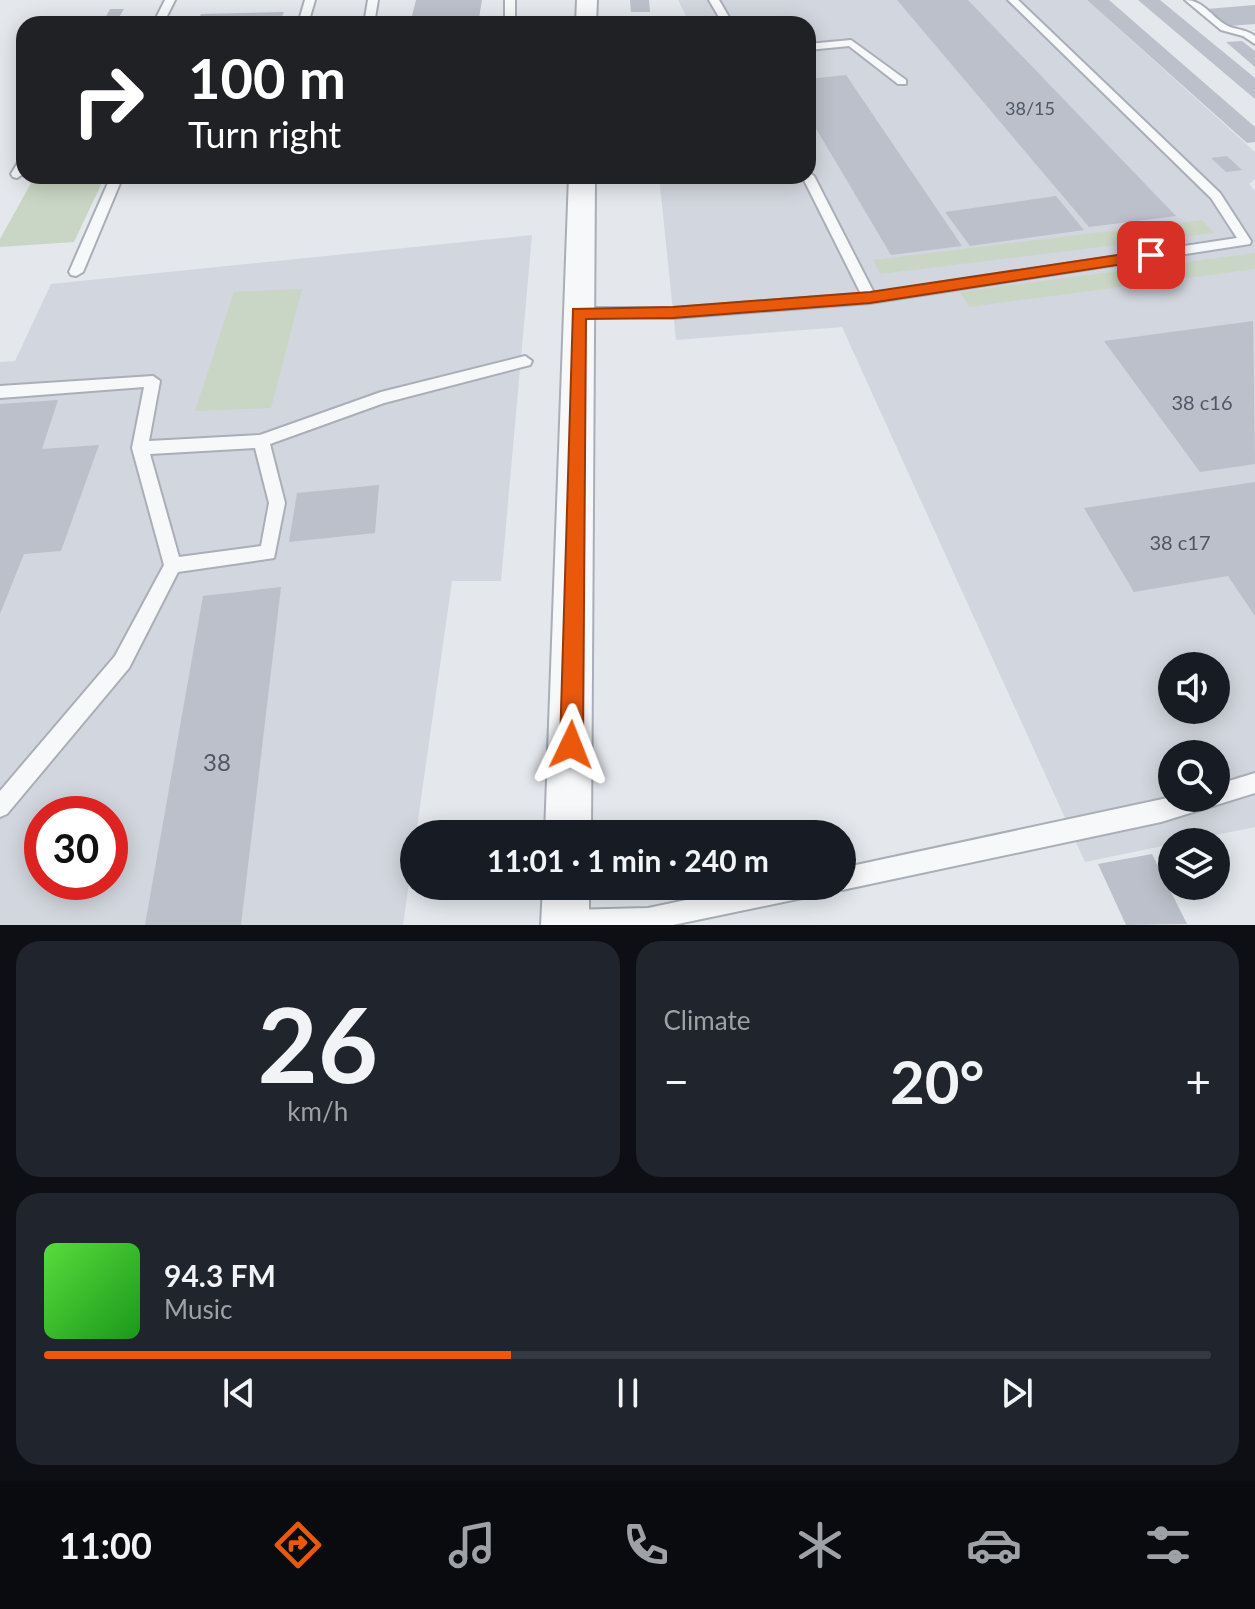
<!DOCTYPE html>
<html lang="en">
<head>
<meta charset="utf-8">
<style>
  :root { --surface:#171b24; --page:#20242c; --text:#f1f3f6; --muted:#9ea1a6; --line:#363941; --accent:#ea580c }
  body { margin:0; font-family:Lato,sans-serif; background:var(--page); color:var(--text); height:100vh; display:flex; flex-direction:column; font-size:30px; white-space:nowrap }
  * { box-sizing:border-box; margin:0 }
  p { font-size:26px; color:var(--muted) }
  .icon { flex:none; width:44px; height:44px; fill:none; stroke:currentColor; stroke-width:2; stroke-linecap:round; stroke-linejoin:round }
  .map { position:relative; height:925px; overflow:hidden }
  .drawer { display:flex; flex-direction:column; gap:16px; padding:16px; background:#0d0f14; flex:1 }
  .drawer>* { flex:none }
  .banner { position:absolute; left:16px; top:16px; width:800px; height:168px; border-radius:24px; box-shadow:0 4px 20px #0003; background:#202124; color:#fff; overflow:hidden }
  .buttons { position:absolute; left:1158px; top:652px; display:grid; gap:16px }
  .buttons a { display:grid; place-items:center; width:72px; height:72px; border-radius:50%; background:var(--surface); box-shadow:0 4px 20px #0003; font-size:40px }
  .speed { position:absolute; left:24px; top:796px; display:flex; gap:16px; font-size:40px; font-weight:700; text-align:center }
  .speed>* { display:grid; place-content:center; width:104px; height:104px; border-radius:50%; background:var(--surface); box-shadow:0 4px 20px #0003; line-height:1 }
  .speed .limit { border:12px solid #d22; background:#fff; color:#111 }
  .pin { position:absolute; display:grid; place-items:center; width:68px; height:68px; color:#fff; margin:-34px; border-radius:16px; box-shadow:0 4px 12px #0006 }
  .me { position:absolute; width:88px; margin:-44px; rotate:2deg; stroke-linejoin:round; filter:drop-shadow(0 0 6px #0008) }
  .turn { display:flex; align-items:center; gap:28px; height:168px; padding:0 40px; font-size:36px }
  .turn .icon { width:104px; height:104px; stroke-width:2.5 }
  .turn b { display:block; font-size:56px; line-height:68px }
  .big { font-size:60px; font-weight:700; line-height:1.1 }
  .drawer .tile { flex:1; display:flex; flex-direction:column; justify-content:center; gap:12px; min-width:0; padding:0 28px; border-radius:24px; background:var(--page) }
  .drawer .dial { align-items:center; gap:0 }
  .dial b { font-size:104px; line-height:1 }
  .song { display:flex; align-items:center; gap:24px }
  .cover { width:96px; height:96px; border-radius:12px; background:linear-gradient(135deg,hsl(110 70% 55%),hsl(120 70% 35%)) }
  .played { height:8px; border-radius:4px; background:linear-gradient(90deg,var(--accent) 40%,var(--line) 40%) }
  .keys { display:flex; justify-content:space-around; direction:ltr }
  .heat { display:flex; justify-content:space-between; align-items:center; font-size:44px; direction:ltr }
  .drawer .tiles { flex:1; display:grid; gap:16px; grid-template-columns:1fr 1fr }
  .tile:last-child { grid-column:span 2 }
  .trip { position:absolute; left:400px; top:820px; width:456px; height:80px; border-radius:40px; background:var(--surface); box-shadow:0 4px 20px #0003; font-weight:700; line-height:80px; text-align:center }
  .tabs { display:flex; height:128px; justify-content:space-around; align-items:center; background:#090b0e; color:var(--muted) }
  .tabs .icon { width:56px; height:56px }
  .tabs .active { color:var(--accent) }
  .tabs b { font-size:36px; color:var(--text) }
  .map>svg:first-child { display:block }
  .built { fill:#d2d6de; fill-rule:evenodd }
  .green { fill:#c9d6c5 }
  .building { fill:#bbc0ca }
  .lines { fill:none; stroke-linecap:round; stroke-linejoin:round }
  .lane-casing { stroke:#a9aeb7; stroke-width:4 }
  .street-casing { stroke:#a9aeb7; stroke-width:4 }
  .lane { fill:#f7f8fa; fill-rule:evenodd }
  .street { fill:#f7f8fa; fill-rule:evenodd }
  .route { fill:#ea580c; stroke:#983908; stroke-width:2 }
  .labels { text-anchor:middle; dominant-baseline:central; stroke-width:6; stroke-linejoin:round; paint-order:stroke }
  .far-number-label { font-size:18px; fill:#4f5766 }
  .number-label { font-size:20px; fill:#4f5766 }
  .near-number-label { font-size:24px; fill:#4f5766 }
</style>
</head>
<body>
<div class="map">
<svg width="1255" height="925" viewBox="0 0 1255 925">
  <rect width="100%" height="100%" fill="#e4e7ec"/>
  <g class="built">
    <path d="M678,0H1087L1255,152V179L1249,184L1255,191V827L1085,862L842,327L676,340L659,176H808V24H690ZM1172,666H1216V710H1172ZM1172,754H1216V798H1172Z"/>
    <path d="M532,235L501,581H452L403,925H0V362L15,361L51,284ZM42,814H110V882H42Z"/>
  </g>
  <g class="green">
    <path d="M35,176H105L74,242L0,247V239Z"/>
    <path d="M1202,220L1214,233L880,274L873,260Z"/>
    <path d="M1255,253V269L969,307L960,292Z"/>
    <path d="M302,289L271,408L195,411L234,292Z"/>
  </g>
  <g class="building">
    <path d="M416,0H482L478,24H410Z"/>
    <path d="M630,0H649L650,12H631Z"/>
    <path d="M897,0H968L1176,216L1089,227Z"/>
    <path d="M1087,0H1109L1255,127V142L1247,143Z"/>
    <path d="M1138,0H1160L1255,78V99Z"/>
    <path d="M1255,5V24L1228,26L1206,9Z"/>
    <path d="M110,9H124L115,24H102Z"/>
    <path d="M284,12L279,24H196L201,14Z"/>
    <path d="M1242,41L1255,51V67L1226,42Z"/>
    <path d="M846,75L962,246L891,255L808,115V79Z"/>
    <path d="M1227,156L1242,170L1226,172L1211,158Z"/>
    <path d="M1056,196L1084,230L970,246L945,212Z"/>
    <path d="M1253,321L1255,464L1200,472L1104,341Z"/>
    <path d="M58,400L42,449L99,445L61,551L24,554L0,614V404Z"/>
    <path d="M1255,482V616L1228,576L1134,592L1084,508Z"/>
    <path d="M379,485L375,533L289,542L297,493Z"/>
    <path d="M281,587L241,925H145L203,596Z"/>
    <path d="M1152,854L1187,924L1126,925L1098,864Z"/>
  </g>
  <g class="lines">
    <g class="lane-casing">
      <g id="lane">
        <path d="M165,0H175L163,24H153Z"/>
        <path d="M305,0H315L308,24H298Z"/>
        <path d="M368,0H378L374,24H364Z"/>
        <rect x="505" y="0" width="10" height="24"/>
        <path d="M709,0H719L733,24H723Z"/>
        <path d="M1008,0H1018L1220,193L1251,241L1250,244L870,303L673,318L574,316L572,313L579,308H673L861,294L802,176H808V172L814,176L874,293L1237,238L1211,198Z"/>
        <path d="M1185,0C1205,0 1213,20 1230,27C1239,30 1247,30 1255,36V44L1243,36L1221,30Z"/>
        <path d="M851,40L906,80V84H898L849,46L808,50V44Z"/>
        <path d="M24,158L23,174L17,178L13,177L11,174L20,159Z"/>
        <path d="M111,176H123L83,272L76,276L71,275L69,272Z"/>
        <path d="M525,356L532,361L530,365L384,403L270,444L285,503L274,558L178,572L129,668L7,814L0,817V791L115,656L164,565L132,448L144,387L0,398V386L153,376L160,381L149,441L260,435L381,392ZM255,448L269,503L261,546L179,557L150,454Z"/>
        <path d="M1255,773V793L1161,822L842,890L834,886H842V868L1172,797L1216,798V785Z"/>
        <path d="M753,886H818L815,894L807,897L673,925H557L556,921L559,913L567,910L648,908Z"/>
      </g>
    </g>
    <g class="street-casing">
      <g id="street">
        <path d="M577,0H597L596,24H576Z"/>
        <path d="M569,176H595L591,834H545Z"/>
        <path d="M543,886H589V925H541Z"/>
      </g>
    </g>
    <use href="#lane" class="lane"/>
    <use href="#street" class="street"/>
  </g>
  <path class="route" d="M1151,250L1156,252V259L870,303L673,318L586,319L583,745L579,753L571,757L563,753L560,745L573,309L673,307L870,292Z"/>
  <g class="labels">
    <g class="far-number-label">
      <text x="1030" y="108">38/15</text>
    </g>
    <g class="number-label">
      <text x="1202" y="402">38 с16</text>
      <text x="1180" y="542">38 с17</text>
    </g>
    <g class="near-number-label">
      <text x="217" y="761">38</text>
    </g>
  </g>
</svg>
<div class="buttons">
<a><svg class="icon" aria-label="sound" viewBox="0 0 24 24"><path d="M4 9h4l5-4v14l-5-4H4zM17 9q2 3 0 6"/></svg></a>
<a><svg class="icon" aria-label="search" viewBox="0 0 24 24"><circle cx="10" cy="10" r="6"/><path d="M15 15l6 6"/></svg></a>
<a><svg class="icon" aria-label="layers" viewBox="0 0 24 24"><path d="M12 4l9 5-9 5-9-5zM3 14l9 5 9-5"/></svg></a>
</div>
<div class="speed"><div class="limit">30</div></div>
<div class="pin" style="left:1151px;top:255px;background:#d93025"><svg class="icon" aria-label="arrive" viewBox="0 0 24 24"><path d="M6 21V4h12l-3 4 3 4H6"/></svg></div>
<svg class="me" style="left:571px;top:745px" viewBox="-20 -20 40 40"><path d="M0-17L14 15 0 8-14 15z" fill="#ea580c" stroke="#fff" stroke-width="4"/></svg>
<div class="trip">11:01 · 1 min · 240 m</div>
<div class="banner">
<div class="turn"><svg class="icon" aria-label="right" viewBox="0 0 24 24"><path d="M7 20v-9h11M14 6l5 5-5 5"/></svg><div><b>100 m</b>Turn right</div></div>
</div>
</div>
<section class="drawer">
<div class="tiles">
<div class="tile dial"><b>26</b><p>km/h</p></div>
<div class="tile"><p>Climate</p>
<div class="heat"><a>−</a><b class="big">20°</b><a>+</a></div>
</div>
<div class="tile">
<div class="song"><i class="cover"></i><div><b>94.3 FM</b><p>Music</p></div></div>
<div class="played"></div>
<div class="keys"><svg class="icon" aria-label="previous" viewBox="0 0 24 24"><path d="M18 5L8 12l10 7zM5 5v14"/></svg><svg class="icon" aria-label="pause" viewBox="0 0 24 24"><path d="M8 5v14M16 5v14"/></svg><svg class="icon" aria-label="next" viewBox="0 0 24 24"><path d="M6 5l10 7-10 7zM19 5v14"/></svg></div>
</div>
</div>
</section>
<nav class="tabs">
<b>11:00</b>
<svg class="icon active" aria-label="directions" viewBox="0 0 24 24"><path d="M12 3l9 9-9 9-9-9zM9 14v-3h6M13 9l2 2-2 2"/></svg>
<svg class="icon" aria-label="music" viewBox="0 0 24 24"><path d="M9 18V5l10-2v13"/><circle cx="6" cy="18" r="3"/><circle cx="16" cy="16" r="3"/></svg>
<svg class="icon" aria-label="phone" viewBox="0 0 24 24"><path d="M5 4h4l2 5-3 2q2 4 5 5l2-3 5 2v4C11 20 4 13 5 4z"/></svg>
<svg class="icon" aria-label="climate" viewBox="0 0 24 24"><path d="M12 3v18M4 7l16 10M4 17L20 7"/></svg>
<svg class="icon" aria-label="car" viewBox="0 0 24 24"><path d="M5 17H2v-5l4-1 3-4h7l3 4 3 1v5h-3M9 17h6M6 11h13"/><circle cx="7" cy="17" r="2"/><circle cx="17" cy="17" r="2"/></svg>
<svg class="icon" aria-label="filters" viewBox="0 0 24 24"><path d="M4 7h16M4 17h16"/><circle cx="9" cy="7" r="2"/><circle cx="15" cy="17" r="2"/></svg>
</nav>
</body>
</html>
